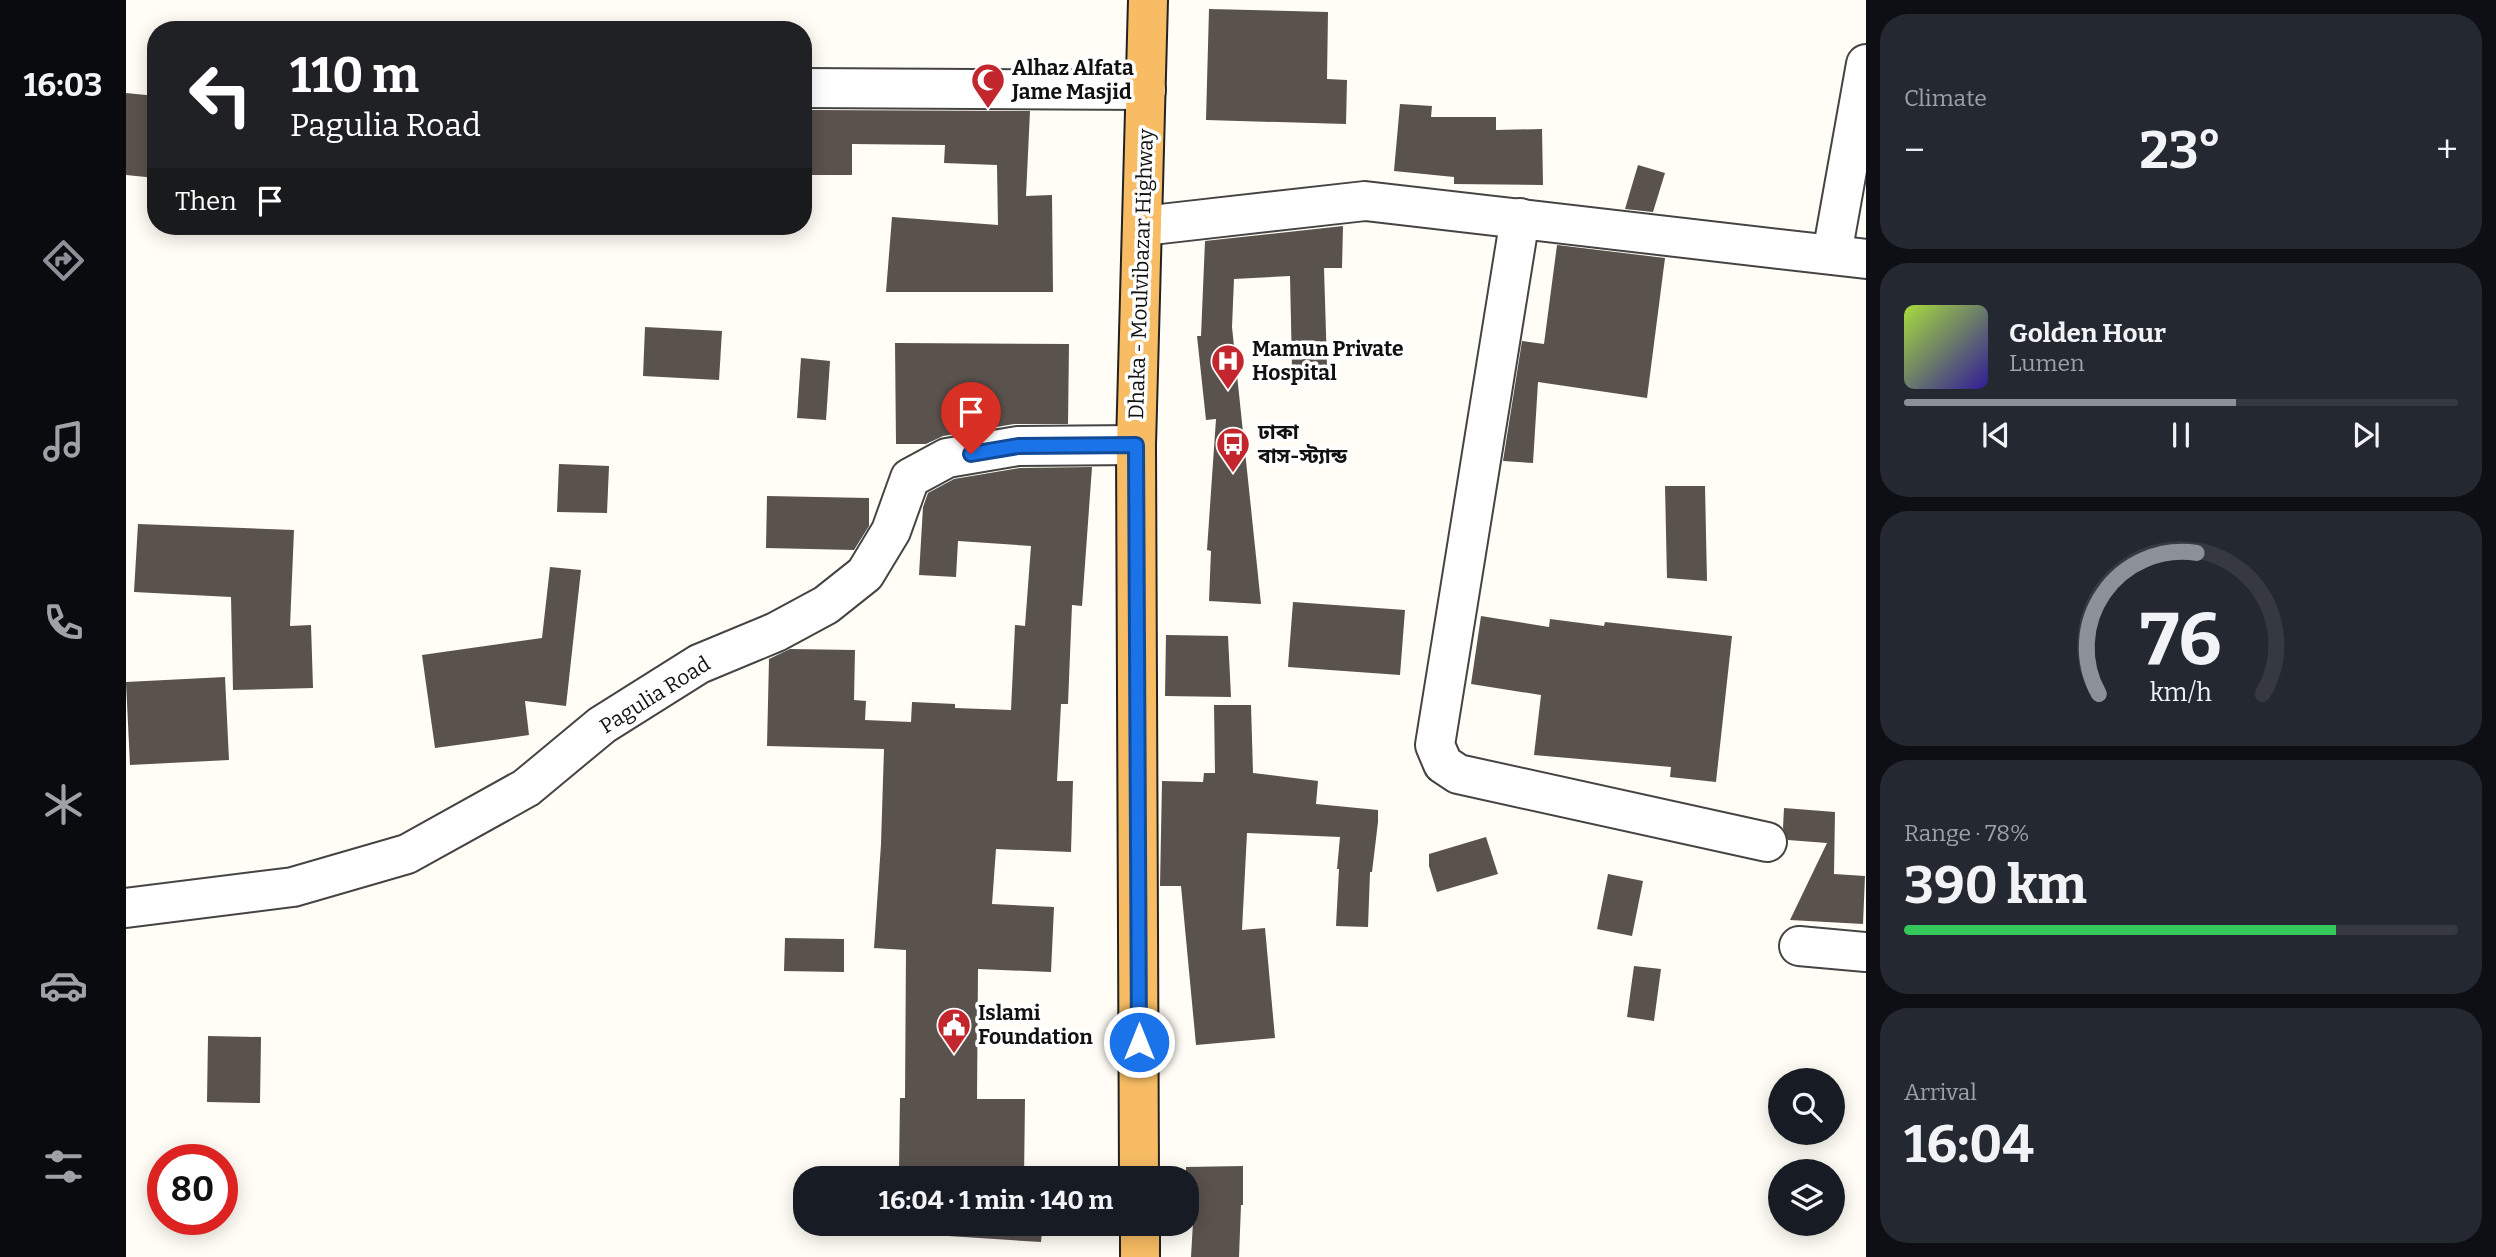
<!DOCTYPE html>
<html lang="en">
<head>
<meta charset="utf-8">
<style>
  :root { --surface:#171b24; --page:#242831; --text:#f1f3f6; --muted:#9ea1a6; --line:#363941; --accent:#8c9099 }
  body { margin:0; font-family:Bitter,"Noto Sans Bengali",serif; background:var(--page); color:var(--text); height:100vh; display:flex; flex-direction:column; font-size:26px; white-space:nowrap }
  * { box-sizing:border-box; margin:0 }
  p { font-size:23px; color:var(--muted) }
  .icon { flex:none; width:38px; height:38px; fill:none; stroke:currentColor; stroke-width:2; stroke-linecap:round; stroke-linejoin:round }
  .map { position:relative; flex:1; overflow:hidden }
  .sheet { display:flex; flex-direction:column; gap:14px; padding:14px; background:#0d0f14; width:630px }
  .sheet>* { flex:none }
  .guide { position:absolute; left:21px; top:21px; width:665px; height:214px; border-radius:28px; box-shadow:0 4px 18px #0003; background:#202124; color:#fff; overflow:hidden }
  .tools { position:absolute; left:1642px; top:1068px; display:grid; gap:14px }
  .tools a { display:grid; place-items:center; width:77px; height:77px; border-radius:50%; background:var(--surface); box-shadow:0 4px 18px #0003; font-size:35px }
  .speed { position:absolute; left:21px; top:1144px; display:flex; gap:14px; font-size:35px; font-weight:700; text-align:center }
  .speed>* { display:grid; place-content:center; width:91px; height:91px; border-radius:50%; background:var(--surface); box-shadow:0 4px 18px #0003; line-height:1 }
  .speed .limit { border:10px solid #d22; background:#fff; color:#111 }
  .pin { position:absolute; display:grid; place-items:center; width:60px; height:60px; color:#fff; margin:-72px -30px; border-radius:50% 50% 50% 0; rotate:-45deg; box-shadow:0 0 7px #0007 }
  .pin .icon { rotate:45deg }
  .me { position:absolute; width:77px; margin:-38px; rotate:0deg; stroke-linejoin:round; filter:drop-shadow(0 0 5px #0008) }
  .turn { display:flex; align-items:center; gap:24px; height:147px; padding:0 28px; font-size:32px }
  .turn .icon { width:91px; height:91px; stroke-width:2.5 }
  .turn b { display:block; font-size:49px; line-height:60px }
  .then { display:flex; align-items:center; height:66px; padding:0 28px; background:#0003; gap:14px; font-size:26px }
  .big { font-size:52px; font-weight:700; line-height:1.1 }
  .sheet .widget { flex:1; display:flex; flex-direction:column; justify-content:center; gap:10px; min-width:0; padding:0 24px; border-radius:28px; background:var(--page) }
  .sheet .dial { align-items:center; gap:0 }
  .dial svg { height:182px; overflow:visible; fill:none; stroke:var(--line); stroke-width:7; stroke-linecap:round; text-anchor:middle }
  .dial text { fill:var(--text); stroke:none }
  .song { display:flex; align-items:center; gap:21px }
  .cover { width:84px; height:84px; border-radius:10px; background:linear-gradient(135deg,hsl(80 70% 55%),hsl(250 70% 35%)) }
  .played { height:7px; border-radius:4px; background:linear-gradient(90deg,var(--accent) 60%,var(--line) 60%) }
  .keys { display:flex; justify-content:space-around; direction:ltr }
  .heat { display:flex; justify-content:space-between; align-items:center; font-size:38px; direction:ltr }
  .charge { height:10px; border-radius:5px; background:linear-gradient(90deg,#34c759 78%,var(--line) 0) }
  .trip { position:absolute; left:667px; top:1166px; width:406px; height:70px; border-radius:28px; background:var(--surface); box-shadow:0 4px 18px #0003; font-weight:700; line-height:70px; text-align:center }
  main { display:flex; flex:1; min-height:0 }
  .dock { display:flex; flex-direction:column; width:126px; justify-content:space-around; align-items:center; background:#090b0e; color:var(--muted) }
  .dock .icon { width:49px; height:49px }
  .dock .active { color:var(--accent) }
  .dock b { font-size:32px; color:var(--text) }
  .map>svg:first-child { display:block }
  .building { fill:#5a524d }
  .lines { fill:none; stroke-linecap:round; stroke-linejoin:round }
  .minor-casing { stroke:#444; stroke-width:42 }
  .tertiary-casing { stroke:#444; stroke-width:42 }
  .trunk-casing { stroke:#222; stroke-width:42 }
  .minor { stroke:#fff; stroke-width:38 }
  .tertiary { stroke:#fff; stroke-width:38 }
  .trunk { stroke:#f7bc64; stroke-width:38 }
  .route-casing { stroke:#114b97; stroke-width:18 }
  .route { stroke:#1a73e8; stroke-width:12 }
  .labels { text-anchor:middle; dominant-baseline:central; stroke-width:7; stroke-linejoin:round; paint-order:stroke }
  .poi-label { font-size:21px; font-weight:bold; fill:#111; stroke:#fff; text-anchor:start }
  .street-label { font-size:21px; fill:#111; stroke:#fff }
</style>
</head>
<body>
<main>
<nav class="dock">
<b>16:03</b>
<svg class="icon active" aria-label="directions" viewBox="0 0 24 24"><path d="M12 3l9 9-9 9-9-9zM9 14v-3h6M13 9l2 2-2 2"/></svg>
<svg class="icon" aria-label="music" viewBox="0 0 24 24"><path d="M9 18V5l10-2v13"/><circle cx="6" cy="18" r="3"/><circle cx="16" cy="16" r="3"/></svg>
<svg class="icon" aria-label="phone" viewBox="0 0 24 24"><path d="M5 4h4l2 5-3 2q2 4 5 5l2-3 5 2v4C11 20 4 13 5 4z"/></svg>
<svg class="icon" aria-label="climate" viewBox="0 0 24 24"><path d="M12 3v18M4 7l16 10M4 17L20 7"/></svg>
<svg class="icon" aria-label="car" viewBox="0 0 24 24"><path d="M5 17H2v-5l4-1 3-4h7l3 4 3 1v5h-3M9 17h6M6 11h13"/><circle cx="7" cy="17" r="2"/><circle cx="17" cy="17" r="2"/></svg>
<svg class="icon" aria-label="filters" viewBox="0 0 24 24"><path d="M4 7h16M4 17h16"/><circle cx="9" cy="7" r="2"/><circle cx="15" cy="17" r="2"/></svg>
</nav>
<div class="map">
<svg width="1740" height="1257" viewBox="0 0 1740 1257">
  <rect width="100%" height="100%" fill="#fffdf5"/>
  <g class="building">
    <path d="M1083,9L1202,12L1201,79L1221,80L1220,124L1080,120Z"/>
    <path d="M0,93L30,96V178L0,175Z"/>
    <path d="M1274,104L1306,106L1305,117H1370V130L1416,129L1417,185L1328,184V177L1268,171Z"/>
    <path d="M683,110L904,111L900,196L926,195L927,292H760L766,217L872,225L871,165L818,163L819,145L726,144V175H683Z"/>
    <path d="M1512,165L1539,173L1527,212L1499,209Z"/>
    <path d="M1217,226L1216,268H1198L1201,366L1166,368L1164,276L1108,279L1106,327L1135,604L1083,601L1085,551L1081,550L1090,419L1080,420L1071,336H1075L1079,241Z"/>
    <path d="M1431,245L1539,258L1521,398L1412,382L1407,463L1377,461L1396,341L1418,344Z"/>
    <path d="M519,327L596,331L593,380L517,376Z"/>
    <path d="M769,343L943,344L942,424H888L817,436L800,444H770Z"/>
    <path d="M675,358L704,361L700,420L671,418Z"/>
    <path d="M433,464L483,466L481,513L431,512Z"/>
    <path d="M966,467L956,606L946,605L942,704H935L931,781H947L945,852L870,849L866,904L928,907L925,972L852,969L851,1099H899L898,1178H763L764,1170L773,1171L774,1098H779L780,950L748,948L755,844L758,749L641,746L643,659L664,649L729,650L728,700L740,701L739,720L785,722L786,702L829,704V708L885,710L889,625L899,626L905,546L832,541L830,577L793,575L797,507L802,493L828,479L894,468Z"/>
    <path d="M1539,486H1579L1581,581L1541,578Z"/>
    <path d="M641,496L743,498V526L728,550L640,548Z"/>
    <path d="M12,524L168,530L164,626L185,625L187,688L107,690L105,597L8,592Z"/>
    <path d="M424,567L455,570L440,706L399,701L403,735L309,748L296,655L416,638Z"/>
    <path d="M1167,602L1279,610L1274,675L1162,667Z"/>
    <path d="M1355,616L1423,627L1424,619L1478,626L1479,622L1606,636L1590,782L1544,777L1545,767L1408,755L1415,695L1345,684Z"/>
    <path d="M1040,635L1102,636L1105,697L1039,696Z"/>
    <path d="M99,677L103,760L4,765L0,682Z"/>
    <path d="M1088,705H1125L1127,773L1192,781L1190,804L1252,810V822L1246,872H1244L1242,927L1210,926L1213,869H1211L1214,837L1121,833L1116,930L1139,928L1149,1038L1070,1045L1055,886H1034L1036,781L1077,782L1078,773H1089Z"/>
    <path d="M1658,808L1709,812L1708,874L1739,876L1737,924L1664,920L1701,843L1662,840L1657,828Z"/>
    <path d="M1360,837L1372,874L1311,892L1303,866V854Z"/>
    <path d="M1482,874L1517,881L1506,936L1471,929Z"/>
    <path d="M659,938L718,939V972L658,971Z"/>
    <path d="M1508,966L1535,969L1528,1021L1501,1017Z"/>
    <path d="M82,1036L135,1037L134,1103L81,1102Z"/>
    <path d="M1117,1166V1205H1115L1113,1257H1065L1068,1205H1060V1167Z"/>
    <path d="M760,1223H917L915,1242L760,1232Z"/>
  </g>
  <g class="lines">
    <g class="minor-casing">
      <g id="minor">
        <path d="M677,88L1020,90"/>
        <path d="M1394,218L1309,745L1317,764L1332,774L1641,842"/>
        <path d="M1017,226L1239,201L1740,259"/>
        <path d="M1706,254L1740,64"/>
        <path d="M1673,946L1740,952"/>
      </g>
    </g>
    <g class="tertiary-casing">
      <path id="tertiary" d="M0,908L167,887L281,854L400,788L476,725L573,664L650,632L700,605L739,574L765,531L784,478L821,458L892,446L1010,445"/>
    </g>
    <g class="trunk-casing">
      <g id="trunk">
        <path d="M1013,1178L1010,445L1022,0"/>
        <path d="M1014,1223V1257"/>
      </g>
    </g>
    <use href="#minor" class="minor"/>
    <use href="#tertiary" class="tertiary"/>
    <use href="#trunk" class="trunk"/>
  </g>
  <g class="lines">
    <g class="route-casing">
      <path id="route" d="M845,454L892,446L1010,445L1013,1042"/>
    </g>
    <use href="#route" class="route"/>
  </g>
  <defs>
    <g id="mosque-pin" transform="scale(1.75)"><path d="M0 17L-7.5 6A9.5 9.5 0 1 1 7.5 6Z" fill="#c4262e" stroke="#fff"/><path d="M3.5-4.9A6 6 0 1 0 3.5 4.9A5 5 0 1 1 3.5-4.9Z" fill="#fff"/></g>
    <g id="hospital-pin" transform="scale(1.75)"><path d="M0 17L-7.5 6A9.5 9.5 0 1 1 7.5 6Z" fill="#c4262e" stroke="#fff"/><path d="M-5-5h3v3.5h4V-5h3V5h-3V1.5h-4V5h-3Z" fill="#fff"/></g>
    <g id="bus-pin" transform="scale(1.75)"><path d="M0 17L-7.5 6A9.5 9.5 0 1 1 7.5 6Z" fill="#c4262e" stroke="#fff"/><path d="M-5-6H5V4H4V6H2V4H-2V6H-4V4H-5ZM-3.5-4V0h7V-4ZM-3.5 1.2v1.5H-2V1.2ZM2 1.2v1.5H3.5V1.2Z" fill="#fff"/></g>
    <g id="civic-pin" transform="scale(1.75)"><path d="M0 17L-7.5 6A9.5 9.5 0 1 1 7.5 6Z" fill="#c4262e" stroke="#fff"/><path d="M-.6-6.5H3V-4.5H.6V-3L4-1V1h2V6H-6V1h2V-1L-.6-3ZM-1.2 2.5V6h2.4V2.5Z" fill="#fff"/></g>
  </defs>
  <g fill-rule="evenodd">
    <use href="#mosque-pin" x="862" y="80"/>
    <use href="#hospital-pin" x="1102" y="361"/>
    <use href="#bus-pin" x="1107" y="444"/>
    <use href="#civic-pin" x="828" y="1025"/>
  </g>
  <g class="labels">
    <g class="poi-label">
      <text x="886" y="68">Alhaz Alfata<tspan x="886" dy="24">Jame Masjid</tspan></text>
      <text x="1126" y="349">Mamun Private<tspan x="1126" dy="24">Hospital</tspan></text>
      <text x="1132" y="432">ঢাকা<tspan x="1132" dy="24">বাস-স্ট্যান্ড</tspan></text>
      <text x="852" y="1013">Islami<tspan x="852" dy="24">Foundation</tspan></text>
    </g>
    <g class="street-label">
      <text transform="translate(1015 274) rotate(-88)">Dhaka - Moulvibazar Highway</text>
      <text transform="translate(529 695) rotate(-32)">Pagulia Road</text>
    </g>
  </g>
</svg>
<div class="tools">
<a><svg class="icon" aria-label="search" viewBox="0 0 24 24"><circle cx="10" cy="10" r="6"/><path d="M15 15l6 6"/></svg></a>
<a><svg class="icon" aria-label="layers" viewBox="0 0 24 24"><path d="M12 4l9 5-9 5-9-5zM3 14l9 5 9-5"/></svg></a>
</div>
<div class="speed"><div class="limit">80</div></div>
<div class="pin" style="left:845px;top:454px;background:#d93025"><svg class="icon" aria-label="arrive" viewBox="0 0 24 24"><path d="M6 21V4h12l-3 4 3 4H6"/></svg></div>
<svg class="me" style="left:1013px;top:1042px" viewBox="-20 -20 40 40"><circle r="17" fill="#1a73e8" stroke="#fff" stroke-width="3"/><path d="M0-11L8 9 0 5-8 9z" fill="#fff"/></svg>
<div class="trip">16:04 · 1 min · 140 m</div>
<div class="guide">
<div class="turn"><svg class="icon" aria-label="left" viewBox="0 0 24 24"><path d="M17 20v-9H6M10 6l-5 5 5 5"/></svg><div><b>110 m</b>Pagulia Road</div></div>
<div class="then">Then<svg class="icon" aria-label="arrive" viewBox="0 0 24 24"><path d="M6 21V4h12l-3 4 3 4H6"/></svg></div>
</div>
</div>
<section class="sheet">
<div class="widget"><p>Climate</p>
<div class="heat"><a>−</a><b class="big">23°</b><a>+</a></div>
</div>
<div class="widget">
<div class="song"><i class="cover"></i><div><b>Golden Hour</b><p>Lumen</p></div></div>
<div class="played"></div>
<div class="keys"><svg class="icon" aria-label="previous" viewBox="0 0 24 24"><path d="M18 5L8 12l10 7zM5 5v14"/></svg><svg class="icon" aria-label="pause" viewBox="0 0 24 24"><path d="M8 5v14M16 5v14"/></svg><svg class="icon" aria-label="next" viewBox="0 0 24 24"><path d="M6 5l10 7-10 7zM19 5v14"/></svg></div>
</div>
<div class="widget dial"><svg viewBox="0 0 100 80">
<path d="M14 69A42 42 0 1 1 86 69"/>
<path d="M14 69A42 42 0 0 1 57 7" stroke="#8c9099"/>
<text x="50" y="56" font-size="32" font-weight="700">76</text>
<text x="50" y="72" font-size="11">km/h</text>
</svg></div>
<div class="widget"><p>Range · 78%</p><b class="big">390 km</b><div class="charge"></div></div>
<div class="widget"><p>Arrival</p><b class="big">16:04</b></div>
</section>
</main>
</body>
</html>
